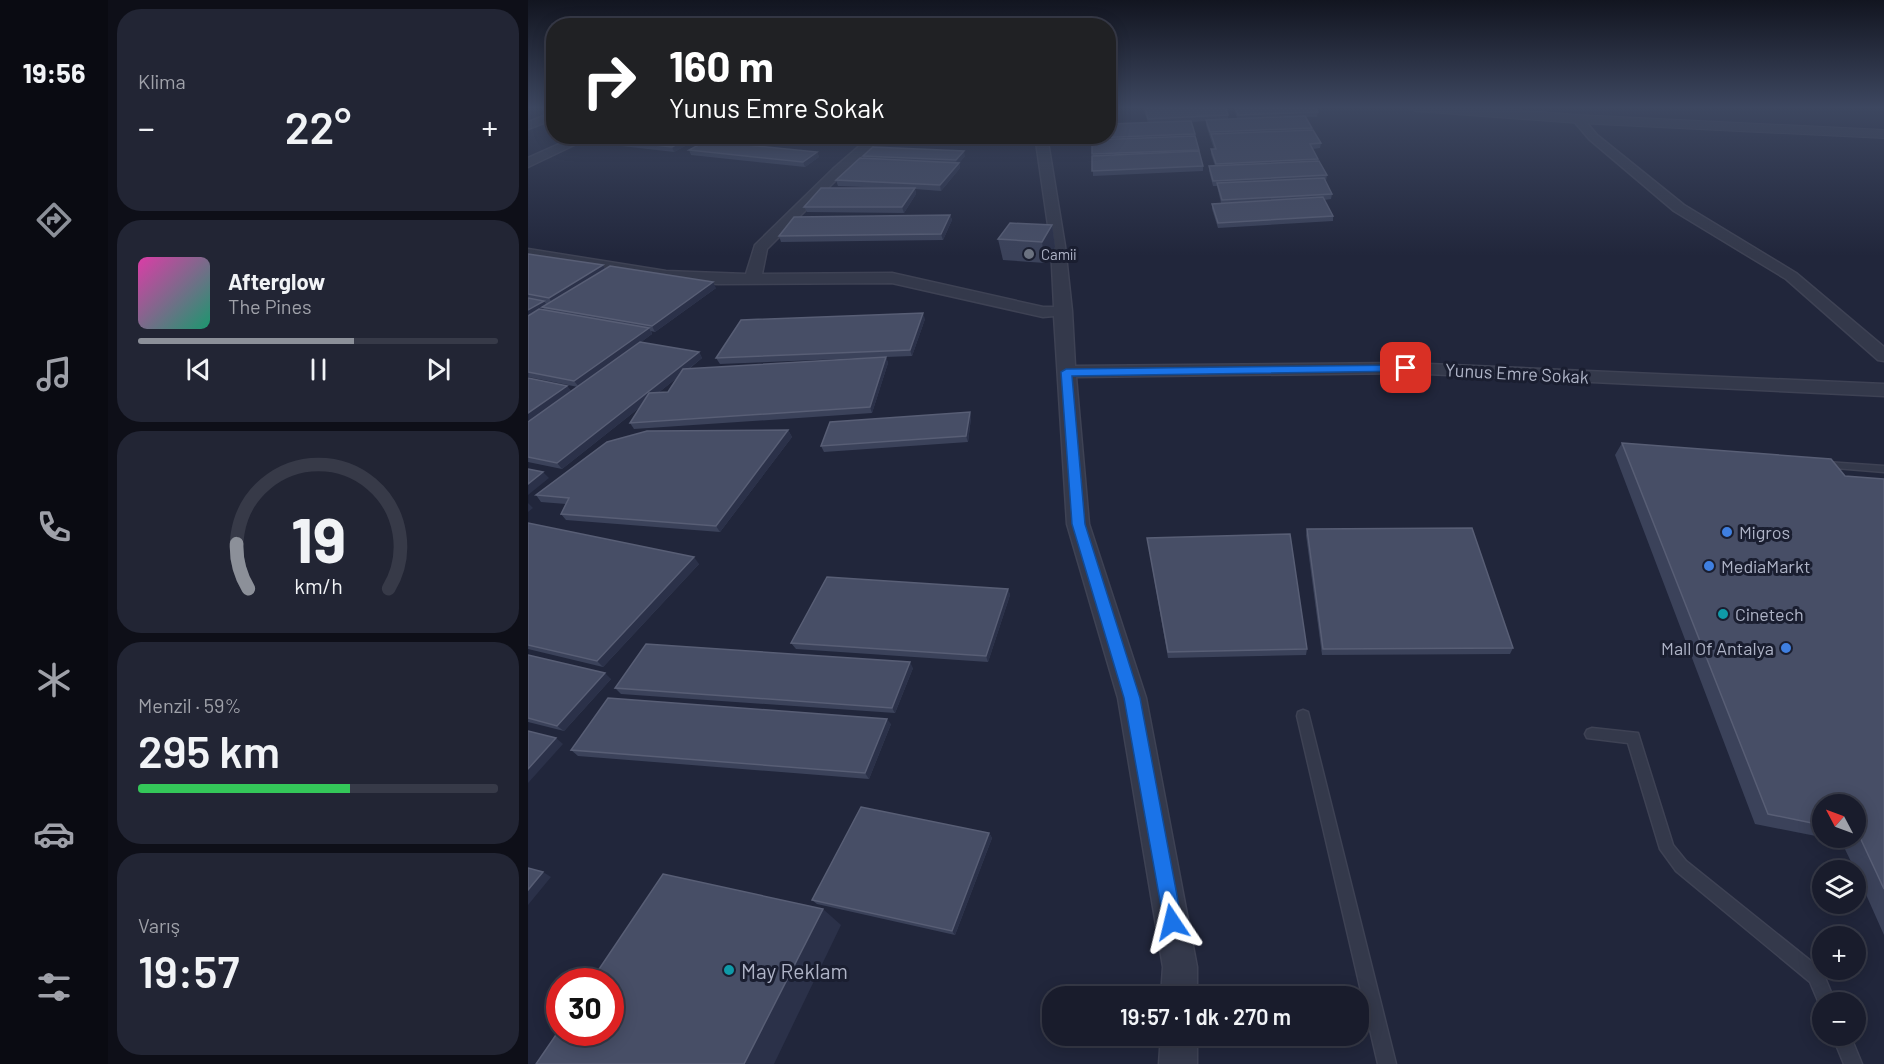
<!DOCTYPE html>
<html lang="tr">
<head>
<meta charset="utf-8">
<style>
  :root { --surface:#191c2c; --page:#222534; --text:#f1f3f6; --muted:#9fa1a9; --line:#373a48; --accent:#8c9099 }
  body { margin:0; font-family:Barlow,sans-serif; background:var(--page); color:var(--text); height:100vh; display:flex; flex-direction:column; font-size:22px; white-space:nowrap }
  * { box-sizing:border-box; margin:0 }
  p { font-size:20px; color:var(--muted) }
  .icon { flex:none; width:33px; height:33px; fill:none; stroke:currentColor; stroke-width:2; stroke-linecap:round; stroke-linejoin:round }
  .map { position:relative; flex:1; overflow:hidden }
  .details { display:flex; flex-direction:column; gap:9px; padding:9px; background:#0e0f18; width:420px }
  .details>* { flex:none }
  .hud { position:absolute; left:18px; top:18px; width:570px; height:126px; border-radius:24px; box-shadow:0 3px 15px #0003,0 0 0 2px var(--line); background:#202124; color:#fff; overflow:hidden }
  .needle { width:39px; rotate:311deg }
  .tools { position:absolute; left:1284px; top:794px; display:grid; gap:12px }
  .tools a { display:grid; place-items:center; width:54px; height:54px; border-radius:50%; background:var(--surface); box-shadow:0 3px 15px #0003,0 0 0 2px var(--line); font-size:30px }
  .speed { position:absolute; left:18px; top:968px; display:flex; gap:12px; font-size:30px; font-weight:700; text-align:center }
  .speed>* { display:grid; place-content:center; width:78px; height:78px; border-radius:50%; background:var(--surface); box-shadow:0 3px 15px #0003,0 0 0 2px var(--line); line-height:1 }
  .speed .limit { border:9px solid #d22; background:#fff; color:#111 }
  .pin { position:absolute; display:grid; place-items:center; width:51px; height:51px; color:#fff; margin:-26px; border-radius:12px; box-shadow:0 3px 9px #0006 }
  .me { position:absolute; width:66px; margin:-33px; rotate:350deg; stroke-linejoin:round; filter:drop-shadow(0 0 4px #0008) }
  .turn { display:flex; align-items:center; gap:21px; height:126px; padding:0 24px; font-size:27px }
  .turn .icon { width:78px; height:78px; stroke-width:2.5 }
  .turn b { display:block; font-size:42px; line-height:51px }
  .big { font-size:45px; font-weight:600; line-height:1.1 }
  .details .widget { flex:1; display:flex; flex-direction:column; justify-content:center; gap:9px; min-width:0; padding:0 21px; border-radius:24px; background:var(--page) }
  .details .dial { align-items:center; gap:0 }
  .dial svg { height:156px; overflow:visible; fill:none; stroke:var(--line); stroke-width:7; stroke-linecap:round; text-anchor:middle }
  .dial text { fill:var(--text); stroke:none }
  .song { display:flex; align-items:center; gap:18px }
  .cover { width:72px; height:72px; border-radius:9px; background:linear-gradient(135deg,hsl(320 70% 55%),hsl(160 70% 35%)) }
  .played { height:6px; border-radius:3px; background:linear-gradient(90deg,var(--accent) 60%,var(--line) 60%) }
  .keys { display:flex; justify-content:space-around; direction:ltr }
  .heat { display:flex; justify-content:space-between; align-items:center; font-size:33px; direction:ltr }
  .charge { height:9px; border-radius:4px; background:linear-gradient(90deg,#34c759 59%,var(--line) 0) }
  .trip { position:absolute; left:514px; top:986px; width:327px; height:60px; border-radius:24px; background:var(--surface); box-shadow:0 3px 15px #0003,0 0 0 2px var(--line); font-weight:600; line-height:60px; text-align:center }
  main { display:flex; flex:1; min-height:0 }
  .tabs { display:flex; flex-direction:column; width:108px; justify-content:space-around; align-items:center; background:#0a0b12; color:var(--muted) }
  .tabs .icon { width:42px; height:42px }
  .tabs .current { color:var(--accent) }
  .tabs b { font-size:27px; color:var(--text) }
  .map>svg:first-child { display:block }
  .lines { fill:none; stroke-linecap:round; stroke-linejoin:round }
  .service-casing { stroke:#3e4254; stroke-width:3 }
  .minor-casing { stroke:#3e4254; stroke-width:3 }
  .tertiary-casing { stroke:#3e4254; stroke-width:2 }
  .service { fill:#34394b; fill-rule:evenodd }
  .minor { fill:#34394b; fill-rule:evenodd }
  .tertiary { fill:#34394b; fill-rule:evenodd }
  .wall { fill:#3b425a; fill-rule:evenodd }
  .shaded-wall { fill:#2b3149 }
  .building { fill:#474e66; stroke:#585e75; stroke-width:1.5 }
  .route { fill:#1a73e8; stroke:#114b97; stroke-width:1.5 }
  .worship-dot { fill:#6b7280; stroke:#1a1e30; stroke-width:2 }
  .shop-dot { fill:#3f7fe0; stroke:#1a1e30; stroke-width:2 }
  .culture-dot { fill:#0f9aa8; stroke:#1a1e30; stroke-width:2 }
  .labels { text-anchor:middle; dominant-baseline:central; stroke-width:6; stroke-linejoin:round; paint-order:stroke }
  .far-poi-label { font-size:15px; fill:#afb4c7; stroke:#1a1e30; text-anchor:start }
  .street-label { font-size:18px; fill:#afb4c7; stroke:#1a1e30 }
  .poi-label { font-size:18px; fill:#afb4c7; stroke:#1a1e30; text-anchor:start }
  .near-poi-label { font-size:21px; fill:#afb4c7; stroke:#1a1e30; text-anchor:start }
</style>
</head>
<body>
<main>
<nav class="tabs">
<b>19:56</b>
<svg class="icon current" aria-label="directions" viewBox="0 0 24 24"><path d="M12 3l9 9-9 9-9-9zM9 14v-3h6M13 9l2 2-2 2"/></svg>
<svg class="icon" aria-label="music" viewBox="0 0 24 24"><path d="M9 18V5l10-2v13"/><circle cx="6" cy="18" r="3"/><circle cx="16" cy="16" r="3"/></svg>
<svg class="icon" aria-label="phone" viewBox="0 0 24 24"><path d="M5 4h4l2 5-3 2q2 4 5 5l2-3 5 2v4C11 20 4 13 5 4z"/></svg>
<svg class="icon" aria-label="climate" viewBox="0 0 24 24"><path d="M12 3v18M4 7l16 10M4 17L20 7"/></svg>
<svg class="icon" aria-label="car" viewBox="0 0 24 24"><path d="M5 17H2v-5l4-1 3-4h7l3 4 3 1v5h-3M9 17h6M6 11h13"/><circle cx="7" cy="17" r="2"/><circle cx="17" cy="17" r="2"/></svg>
<svg class="icon" aria-label="filters" viewBox="0 0 24 24"><path d="M4 7h16M4 17h16"/><circle cx="9" cy="7" r="2"/><circle cx="15" cy="17" r="2"/></svg>
</nav>
<section class="details">
<div class="widget"><p>Klima</p>
<div class="heat"><a>−</a><b class="big">22°</b><a>+</a></div>
</div>
<div class="widget">
<div class="song"><i class="cover"></i><div><b>Afterglow</b><p>The Pines</p></div></div>
<div class="played"></div>
<div class="keys"><svg class="icon" aria-label="previous" viewBox="0 0 24 24"><path d="M18 5L8 12l10 7zM5 5v14"/></svg><svg class="icon" aria-label="pause" viewBox="0 0 24 24"><path d="M8 5v14M16 5v14"/></svg><svg class="icon" aria-label="next" viewBox="0 0 24 24"><path d="M6 5l10 7-10 7zM19 5v14"/></svg></div>
</div>
<div class="widget dial"><svg viewBox="0 0 100 80">
<path d="M14 69A42 42 0 1 1 86 69"/>
<path d="M14 69A42 42 0 0 1 8 46" stroke="#8c9099"/>
<text x="50" y="56" font-size="32" font-weight="700">19</text>
<text x="50" y="72" font-size="11">km/h</text>
</svg></div>
<div class="widget"><p>Menzil · 59%</p><b class="big">295 km</b><div class="charge"></div></div>
<div class="widget"><p>Varış</p><b class="big">19:57</b></div>
</section>
<div class="map">
<svg width="1356" height="1064" viewBox="0 0 1356 1064">
  <rect width="100%" height="100%" fill="#21263b"/>
  <g class="lines">
    <g class="service-casing">
      <g id="service">
        <path d="M1298,462L1356,466V472L1295,467L1293,465Z"/>
        <path d="M775,710L780,712L868,1064H850L769,716L770,712Z"/>
        <path d="M1064,728L1110,733L1145,845L1158,861L1294,970L1307,1002H1294V1008H1293L1282,982L1148,871L1132,849L1100,743L1059,738L1057,734L1059,730Z"/>
        <path d="M1304,1035H1322L1334,1064H1316Z"/>
      </g>
    </g>
    <g class="minor-casing">
      <g id="minor">
        <path d="M26,112V119L0,129V122Z"/>
        <path d="M1050,116L1054,117L1069,135L1156,205L1268,273L1356,347V361L1350,360L1258,279L1146,211L1061,139L1044,119Z"/>
        <path d="M49,136H65L0,167V158Z"/>
        <path d="M343,136H355L313,175L239,249L234,274L364,273L515,307H526L523,246L508,142L505,136H516L520,142L537,246L544,311L547,366L878,363L1356,384V396L878,373L548,377L561,524L618,698L669,967V996H633L635,967L590,698L539,524L526,316L515,317L364,283L190,284L138,281L0,257V249L138,271L218,274L227,245L305,169Z"/>
        <path d="M633,1035H669V1064H631Z"/>
      </g>
    </g>
    <g class="tertiary-casing">
      <path id="tertiary" d="M881,107H946L1050,115L1356,130V138L1050,123L887,111Z"/>
    </g>
    <use href="#service" class="service"/>
    <use href="#minor" class="minor"/>
    <use href="#tertiary" class="tertiary"/>
  </g>
  <g class="wall">
    <path d="M615,107H698L700,115V119L709,118L705,107H787L790,112L789,117H778L784,128V130L793,143L792,148L785,149L790,159V161L799,175L798,181H797L804,194L803,199L796,200L805,216V221L690,228L684,209V204L693,203L689,186H685L681,171V166H687L683,154V149H686L678,125V121L664,122L675,166V171L565,176L564,136L620,123Z"/>
    <path d="M79,136H176L146,152L76,144L73,139Z"/>
    <path d="M161,150L289,152L291,157L277,167L163,155Z"/>
    <path d="M335,156H437L431,163L432,168L413,191L387,189L388,194L376,213L279,212L276,207L362,188L310,186L308,180L335,158Z"/>
    <path d="M422,215L424,220L415,240L253,242L251,236Z"/>
    <path d="M524,225L527,247L517,263L475,260L470,239Z"/>
    <path d="M0,254L75,265L77,269L188,288L127,332L123,331L124,334L113,342L171,352L174,358L161,369L336,358L192,364L188,358L397,319L384,356L358,357L360,363L344,413L106,429L102,423L111,408L34,469L0,462V378L39,386L43,391L50,387L0,377ZM150,377L140,392L130,393Z"/>
    <path d="M442,412L443,418L440,442L296,452L293,446Z"/>
    <path d="M260,430L264,437L192,532L38,520L33,514L38,504L13,502L8,495Z"/>
    <path d="M1094,443L1317,476L1356,479V935L1328,872V870H1327L1313,841L1227,824L1087,455ZM1294,804H1328V837H1294Z"/>
    <path d="M0,523L171,564L75,667L0,649Z"/>
    <path d="M779,529L985,648L982,654L794,655L778,535Z"/>
    <path d="M619,538L779,649L778,655L640,658Z"/>
    <path d="M480,589L482,595L460,662L268,649L263,643Z"/>
    <path d="M0,655L83,679L36,731L0,722Z"/>
    <path d="M385,668L367,713L93,694L87,688Z"/>
    <path d="M363,724L341,779L50,756L43,750Z"/>
    <path d="M461,833L464,838L427,935L289,904L284,900Z"/>
  </g>
  <g class="shaded-wall">
    <path d="M165,136H176L146,152L144,147Z"/>
    <path d="M436,151L437,156L431,163L432,168L413,191L412,185L429,165L428,160Z"/>
    <path d="M289,152L291,157L277,167L275,162Z"/>
    <path d="M387,188L388,194L376,213L374,207Z"/>
    <path d="M422,215L424,220L415,240L413,234Z"/>
    <path d="M524,225L527,247L517,263L514,242Z"/>
    <path d="M75,265L78,271L25,304L21,298Z"/>
    <path d="M185,282L188,288L127,332L124,326Z"/>
    <path d="M16,301L20,307H14L16,309L0,319V310Z"/>
    <path d="M395,313L397,319L384,356L382,350Z"/>
    <path d="M121,328L124,334L51,387L46,381Z"/>
    <path d="M171,352L174,358L34,469L29,463Z"/>
    <path d="M358,357L360,363L344,413L342,407Z"/>
    <path d="M39,386L44,392L0,423V413Z"/>
    <path d="M442,412L443,418L440,442L438,436Z"/>
    <path d="M260,430L264,437L192,532L188,526Z"/>
    <path d="M15,472L21,478L0,495V484Z"/>
    <path d="M0,503L5,508L0,512Z"/>
    <path d="M166,557L171,564L75,667L69,661Z"/>
    <path d="M480,589L482,595L460,662L458,656Z"/>
    <path d="M382,662L385,668L367,713L364,708Z"/>
    <path d="M77,673L83,679L36,731L29,726Z"/>
    <path d="M359,719L363,724L341,779L337,773Z"/>
    <path d="M28,738L35,744L0,783V769Z"/>
    <path d="M461,833L464,838L427,935L424,931Z"/>
    <path d="M15,872L23,877L0,905V890Z"/>
    <path d="M295,909L313,925L246,1064H216Z"/>
  </g>
  <g class="building">
    <path d="M617,107H698L700,115L620,119Z"/>
    <path d="M707,107H787L790,112L710,115Z"/>
    <path d="M777,116L784,128L682,132L678,120Z"/>
    <path d="M663,121L667,134L564,138V136H580V124Z"/>
    <path d="M785,130L793,143L782,144L790,159L688,164L683,149H688L683,134Z"/>
    <path d="M79,136H165L144,147L73,139Z"/>
    <path d="M667,136L671,150L564,154V140Z"/>
    <path d="M178,141L289,152L275,162L161,150Z"/>
    <path d="M345,147L436,151L428,160L335,156Z"/>
    <path d="M671,151L675,166L564,171V156Z"/>
    <path d="M332,158L431,163L412,185L308,180Z"/>
    <path d="M791,161L799,175L685,181L681,166Z"/>
    <path d="M796,178L804,194L694,200L689,183Z"/>
    <path d="M293,188H387L374,207H276Z"/>
    <path d="M795,197L805,216L690,223L684,204Z"/>
    <path d="M422,215L413,234L251,236L266,217Z"/>
    <path d="M482,223L524,225L514,242L470,239Z"/>
    <path d="M0,254L75,265L21,298L0,294Z"/>
    <path d="M82,266L185,282L124,326L14,307Z"/>
    <path d="M0,298L16,301L0,310Z"/>
    <path d="M11,309L121,328L46,381L0,372V316Z"/>
    <path d="M395,313L382,350L188,358L213,320Z"/>
    <path d="M112,342L171,352L29,463L0,457V422Z"/>
    <path d="M358,357L342,407L102,423L121,393L140,392L155,369Z"/>
    <path d="M0,378L39,386L0,413Z"/>
    <path d="M442,412L438,436L293,446L302,422Z"/>
    <path d="M260,430L188,526L33,514L41,498L8,495L79,442L119,431Z"/>
    <path d="M1094,443L1303,459L1317,476L1356,479V889L1329,831H1328V804H1294V825L1240,814Z"/>
    <path d="M0,469L15,472L0,484Z"/>
    <path d="M0,523L166,557L69,661L0,645Z"/>
    <path d="M944,528L985,648L795,649L779,529Z"/>
    <path d="M762,534L779,649L640,652L619,538Z"/>
    <path d="M299,577L480,589L458,656L263,643Z"/>
    <path d="M118,644L382,662L364,708L87,688Z"/>
    <path d="M0,655L77,673L29,726L0,718Z"/>
    <path d="M80,698L359,719L337,773L43,750Z"/>
    <path d="M0,731L28,738L0,769Z"/>
    <path d="M333,807L461,833L424,931L284,900Z"/>
    <path d="M0,868L15,872L0,890Z"/>
    <path d="M135,874L295,909L216,1064H8L32,1029V1032H82V981H63Z"/>
  </g>
  <linearGradient id="sky" x2="0" y2="1"><stop stop-color="#121520"/><stop offset="0.42" stop-color="#3d4760"/><stop offset="1" stop-color="#3d4760" stop-opacity="0"/></linearGradient>
  <rect width="1356" height="256" fill="url(#sky)"/>
  <path class="route" d="M878,365L882,366V371L544,376L557,524L612,698L654,922L651,929L644,932L637,929L596,698L544,524L533,372L538,369Z"/>
  <circle class="worship-dot" cx="501" cy="254" r="6"/>
  <g class="shop-dot">
    <circle cx="1199" cy="532" r="6"/>
    <circle cx="1181" cy="566" r="6"/>
    <circle cx="1258" cy="648" r="6"/>
  </g>
  <g class="culture-dot">
    <circle cx="1195" cy="614" r="6"/>
    <circle cx="201" cy="970" r="6"/>
  </g>
  <g class="labels">
    <g class="far-poi-label">
      <text x="513" y="254">Camii</text>
    </g>
    <g class="street-label">
      <text transform="translate(989 373) rotate(3)">Yunus Emre Sokak</text>
    </g>
    <g class="poi-label">
      <text x="1211" y="532">Migros</text>
      <text x="1193" y="566">MediaMarkt</text>
      <text x="1207" y="614">Cinetech</text>
      <text x="1246" y="648" text-anchor="end">Mall Of Antalya</text>
    </g>
    <g class="near-poi-label">
      <text x="213" y="970">May Reklam</text>
    </g>
  </g>
</svg>
<div class="tools">
<a><svg class="needle" viewBox="-14 -14 28 28"><path d="M0-13l5 13h-10z" fill="#e53935"/><path d="M0 13l5-13h-10z" fill="#9fa1a9"/></svg></a>
<a><svg class="icon" aria-label="layers" viewBox="0 0 24 24"><path d="M12 4l9 5-9 5-9-5zM3 14l9 5 9-5"/></svg></a>
<a>+</a>
<a>−</a>
</div>
<div class="speed"><div class="limit">30</div></div>
<div class="pin" style="left:878px;top:368px;background:#d93025"><svg class="icon" aria-label="arrive" viewBox="0 0 24 24"><path d="M6 21V4h12l-3 4 3 4H6"/></svg></div>
<svg class="me" style="left:644px;top:922px" viewBox="-20 -20 40 40"><path d="M0-17L14 15 0 8-14 15z" fill="#1a73e8" stroke="#fff" stroke-width="4"/></svg>
<div class="trip">19:57 · 1 dk · 270 m</div>
<div class="hud">
<div class="turn"><svg class="icon" aria-label="right" viewBox="0 0 24 24"><path d="M7 20v-9h11M14 6l5 5-5 5"/></svg><div><b>160 m</b>Yunus Emre Sokak</div></div>
</div>
</div>
</main>
</body>
</html>
